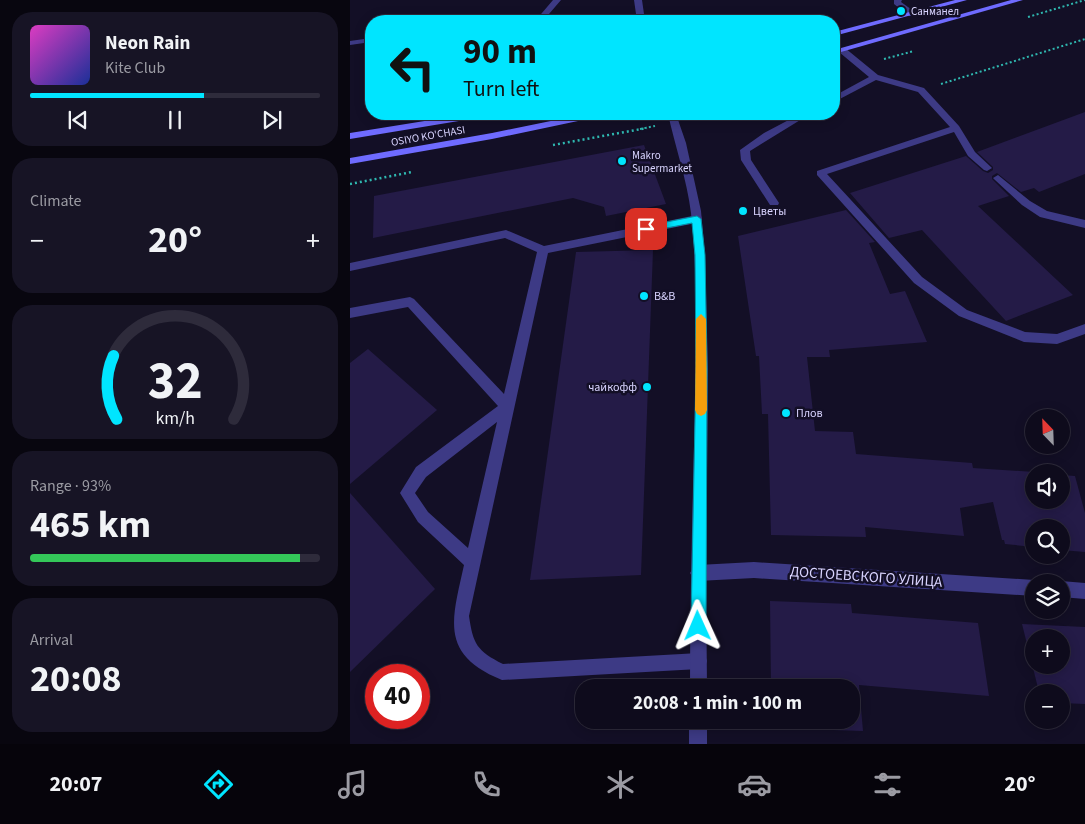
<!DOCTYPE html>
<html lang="en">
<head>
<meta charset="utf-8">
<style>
  :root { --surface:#0e0b1c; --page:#171425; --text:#f1f3f6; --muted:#9b9ba3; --line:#2e2b3b; --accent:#00e5ff }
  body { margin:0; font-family:"Source Sans 3",sans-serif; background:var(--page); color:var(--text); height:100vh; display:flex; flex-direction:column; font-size:19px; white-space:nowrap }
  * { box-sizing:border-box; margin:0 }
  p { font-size:16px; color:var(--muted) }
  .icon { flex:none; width:28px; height:28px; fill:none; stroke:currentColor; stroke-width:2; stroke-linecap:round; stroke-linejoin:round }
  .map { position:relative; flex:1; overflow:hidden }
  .details { display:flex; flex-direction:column; gap:12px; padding:12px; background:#08060f; width:350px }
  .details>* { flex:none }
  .guide { position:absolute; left:15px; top:15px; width:475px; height:105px; border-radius:20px; box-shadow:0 2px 12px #0003,0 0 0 1px var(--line); background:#00e5ff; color:#111; overflow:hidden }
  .needle { width:32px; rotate:337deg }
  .controls { position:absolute; left:675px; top:409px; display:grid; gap:10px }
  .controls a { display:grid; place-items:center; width:45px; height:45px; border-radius:50%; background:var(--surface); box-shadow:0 2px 12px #0003,0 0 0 1px var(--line); font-size:25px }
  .speed { position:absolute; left:15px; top:664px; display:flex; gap:10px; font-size:25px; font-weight:700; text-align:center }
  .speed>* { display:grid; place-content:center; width:65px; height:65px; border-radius:50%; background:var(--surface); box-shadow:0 2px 12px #0003,0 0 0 1px var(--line); line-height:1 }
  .speed .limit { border:8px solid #d22; background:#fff; color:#111 }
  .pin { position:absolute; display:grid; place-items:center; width:42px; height:42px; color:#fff; margin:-21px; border-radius:10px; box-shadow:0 2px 8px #0006 }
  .me { position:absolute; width:55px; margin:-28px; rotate:359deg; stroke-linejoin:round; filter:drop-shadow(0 0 4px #0008) }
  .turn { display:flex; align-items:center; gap:18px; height:105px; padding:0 15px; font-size:22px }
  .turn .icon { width:65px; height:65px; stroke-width:2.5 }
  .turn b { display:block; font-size:35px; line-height:42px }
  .big { font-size:38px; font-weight:700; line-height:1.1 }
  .details .card { flex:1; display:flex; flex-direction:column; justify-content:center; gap:8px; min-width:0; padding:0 18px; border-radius:20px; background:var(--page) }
  .details .dial { align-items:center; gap:0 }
  .dial svg { height:130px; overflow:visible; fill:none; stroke:var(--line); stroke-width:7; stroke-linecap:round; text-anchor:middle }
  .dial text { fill:var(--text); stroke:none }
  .song { display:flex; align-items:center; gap:15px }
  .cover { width:60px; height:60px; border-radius:8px; background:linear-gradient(135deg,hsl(310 70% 55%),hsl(230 70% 35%)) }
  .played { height:5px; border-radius:2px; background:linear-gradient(90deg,var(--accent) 60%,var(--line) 60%) }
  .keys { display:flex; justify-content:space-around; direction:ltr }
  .heat { display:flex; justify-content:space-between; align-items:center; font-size:28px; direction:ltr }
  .charge { height:8px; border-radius:4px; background:linear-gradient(90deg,#34c759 93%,var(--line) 0) }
  .trip { position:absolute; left:225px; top:679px; width:285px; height:50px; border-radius:20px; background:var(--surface); box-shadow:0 2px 12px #0003,0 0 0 1px var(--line); font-weight:700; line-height:50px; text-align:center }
  .dock { display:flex; height:80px; justify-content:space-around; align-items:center; background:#06040b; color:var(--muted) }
  .dock .icon { width:35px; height:35px }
  .dock .current { color:var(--accent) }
  .dock b { font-size:22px; color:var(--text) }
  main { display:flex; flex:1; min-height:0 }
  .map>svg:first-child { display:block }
  .building { fill:#241b47; fill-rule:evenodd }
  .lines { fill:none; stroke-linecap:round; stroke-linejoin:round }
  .path-far1 { stroke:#2fb8b0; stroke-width:2; stroke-dasharray:2 2.5; stroke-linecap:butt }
  .path { stroke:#2fb8b0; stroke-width:2.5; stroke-dasharray:2 3; stroke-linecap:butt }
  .service { fill:#3d3a85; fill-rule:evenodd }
  .minor { fill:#3d3a85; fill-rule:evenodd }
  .tertiary { fill:#3d3a85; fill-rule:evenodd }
  .secondary { fill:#6f6bff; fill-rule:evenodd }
  .route { fill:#00e5ff; stroke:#0095a6 }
  .slow { fill:#f59e0b }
  .poi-dot { fill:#00e5ff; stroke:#130f26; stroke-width:2 }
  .labels { text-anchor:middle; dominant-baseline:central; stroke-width:5; stroke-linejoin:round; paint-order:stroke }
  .far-poi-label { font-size:11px; fill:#d9d4ff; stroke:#130f26; text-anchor:start }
  .far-street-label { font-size:11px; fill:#d9d4ff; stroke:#130f26 }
  .poi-label { font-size:12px; fill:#d9d4ff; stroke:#130f26; text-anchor:start }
  .near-street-label { font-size:15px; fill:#d9d4ff; stroke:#130f26 }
</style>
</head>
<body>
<main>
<section class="details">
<div class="card">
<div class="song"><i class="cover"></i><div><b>Neon Rain</b><p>Kite Club</p></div></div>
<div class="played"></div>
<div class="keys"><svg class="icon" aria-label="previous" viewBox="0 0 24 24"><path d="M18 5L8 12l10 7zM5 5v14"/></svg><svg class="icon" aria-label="pause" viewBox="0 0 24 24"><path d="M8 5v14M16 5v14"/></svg><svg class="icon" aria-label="next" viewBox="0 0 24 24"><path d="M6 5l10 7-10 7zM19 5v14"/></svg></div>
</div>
<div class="card"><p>Climate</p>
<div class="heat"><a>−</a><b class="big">20°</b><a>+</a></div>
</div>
<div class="card dial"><svg viewBox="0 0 100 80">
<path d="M14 69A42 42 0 1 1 86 69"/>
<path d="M14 69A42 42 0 0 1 12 30" stroke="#00e5ff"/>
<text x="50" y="56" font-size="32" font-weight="700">32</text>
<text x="50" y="72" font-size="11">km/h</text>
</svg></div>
<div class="card"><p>Range · 93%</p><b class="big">465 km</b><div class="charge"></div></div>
<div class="card"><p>Arrival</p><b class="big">20:08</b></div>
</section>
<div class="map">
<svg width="735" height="744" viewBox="0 0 735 744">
  <rect width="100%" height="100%" fill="#130f26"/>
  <g class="building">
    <path d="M735,112V174L689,192L684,188L671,192L647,173L642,176V179L659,196L628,206L723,295L656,321L572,230L539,238L500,193L616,156L633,171L638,173L643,170V167L627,152Z"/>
    <path d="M294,145L316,204L256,216L254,207L223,198L23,238L24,196Z"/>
    <path d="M496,210L525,242L519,243L540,294L555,291L577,342L479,350L480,357H457L465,431L503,432L506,454L622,463L623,468L685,472L684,500H711V475L725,476L735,513V552L711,550V528H684V547L655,544L654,540H652L643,502L610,508L614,536L515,527L516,537L421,535L418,414H412L409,356H406L388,236Z"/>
    <path d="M303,250L291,575L180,580L226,252Z"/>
    <path d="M18,349L87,410L0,484V363Z"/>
    <path d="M0,493L85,589L0,672Z"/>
    <path d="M420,601L501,604L502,613L628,623L639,696L509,685L513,731L422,728V720H501V688H421Z"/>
    <path d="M672,624L735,627V704L711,703V692H689ZM684,638H711V665H684Z"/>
  </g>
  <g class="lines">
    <g class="path-far1">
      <path d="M678,17L735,0"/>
      <path d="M534,59L564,51"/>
      <path d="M591,84L735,39"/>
      <path d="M394,114H405"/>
      <path d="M343,117L354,114"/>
      <path d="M290,129L305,126"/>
    </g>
    <g class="path">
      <path d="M203,145L297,128"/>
      <path d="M0,184L62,172"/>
    </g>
    <g class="service">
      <path d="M203,0H211L193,21L142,19L114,21C130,10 169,14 186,20Z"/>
      <path d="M284,0H292L295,21H287Z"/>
      <path d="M21,38V42L0,45V41Z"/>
      <path d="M489,48H495L528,75L574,88L609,126L625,152L642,168L637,171L634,170L618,156L604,132L477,174L572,277L617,310L675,332L707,334L735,324V334L707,344L674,342L609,316L564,283L467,175V171L600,127L568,92L526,80L484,102V96L519,77L489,52Z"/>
      <path d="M450,114H460L400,151L401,160L429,203L428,205H420L391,160L390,150L414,133Z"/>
      <path d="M648,175L680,201L697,211L735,220V228L690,217L672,205L645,180L643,178Z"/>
      <path d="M347,215L351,216L352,219L351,222L198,253L119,616C123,644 127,651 153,664L349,653L355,655L357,661L355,667L349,669L152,680C89,654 102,620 114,565L68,522L50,493L66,467L148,406L58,307L0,318V308L60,297L64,299L154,394L187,252L155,238L0,271V263L156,230L194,246ZM147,422L118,548L78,512L65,493L76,477Z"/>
    </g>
    <g class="minor">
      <path d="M544,0H552L551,2L565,12V16H559L544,4Z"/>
      <path d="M404,562L684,580L690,582H684V596L404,578L348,581L343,578L340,573L343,568L348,565Z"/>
      <path d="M711,581L735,583V599L711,597V582H708Z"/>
    </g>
    <g class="tertiary">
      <path d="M318,114H326L336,143L351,211L355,255L358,369L356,573L357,688H340C340,606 342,526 344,445C346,368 349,290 341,213C337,180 325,146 318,114Z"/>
      <rect x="339" y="720" width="18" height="24"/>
    </g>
    <g class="secondary">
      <path d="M605,0H617L484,36V32Z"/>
      <path d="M661,0H673L484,54V50Z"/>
      <path d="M118,114H137L133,117L0,139V133Z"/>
      <path d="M235,114H251L247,117L142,139L0,164V158L142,133Z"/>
    </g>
  </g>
  <path class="route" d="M347,216L351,219L355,255L357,369L356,626L354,631L348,633L343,631L341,626L346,369L345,255L342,223L296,232L291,229L296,226Z"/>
  <path class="slow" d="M351,314L356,319L357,410L355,414L351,416L347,414L345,410L346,319Z"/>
  <g class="poi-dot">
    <circle cx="551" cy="11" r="5"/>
    <circle cx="272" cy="161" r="5"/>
    <circle cx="393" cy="211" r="5"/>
    <circle cx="294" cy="296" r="5"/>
    <circle cx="297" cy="387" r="5"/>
    <circle cx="436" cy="413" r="5"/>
  </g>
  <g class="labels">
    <g class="far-poi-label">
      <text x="561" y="11">Санманел</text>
      <text x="282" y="155">Makro<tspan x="282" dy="13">Supermarket</tspan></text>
    </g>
    <g class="far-street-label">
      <text transform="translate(78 136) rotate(-10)">OSIYO KO'CHASI</text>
    </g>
    <g class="poi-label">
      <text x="403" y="211">Цветы</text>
      <text x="304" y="296">B&amp;B</text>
      <text x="287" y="387" text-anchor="end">чайкофф</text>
      <text x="446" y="413">Плов</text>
    </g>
    <g class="near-street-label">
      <text transform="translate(516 577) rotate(4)">ДОСТОЕВСКОГО УЛИЦА</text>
    </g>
  </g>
</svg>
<div class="controls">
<a><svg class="needle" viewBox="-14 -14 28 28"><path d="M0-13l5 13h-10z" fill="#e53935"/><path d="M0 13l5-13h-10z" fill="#9b9ba3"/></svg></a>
<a><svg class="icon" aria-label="sound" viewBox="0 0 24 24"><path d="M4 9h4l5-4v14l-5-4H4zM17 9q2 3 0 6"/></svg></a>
<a><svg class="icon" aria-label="search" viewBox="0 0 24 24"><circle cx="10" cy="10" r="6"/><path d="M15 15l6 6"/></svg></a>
<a><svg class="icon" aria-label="layers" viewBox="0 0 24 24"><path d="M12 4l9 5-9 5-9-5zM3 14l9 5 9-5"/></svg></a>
<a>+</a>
<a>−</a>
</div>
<div class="speed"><div class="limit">40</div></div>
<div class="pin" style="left:296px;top:229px;background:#d93025"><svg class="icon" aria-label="arrive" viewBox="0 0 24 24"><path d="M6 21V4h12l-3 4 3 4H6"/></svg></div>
<svg class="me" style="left:348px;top:626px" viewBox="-20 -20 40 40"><path d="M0-17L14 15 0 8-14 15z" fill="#00e5ff" stroke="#fff" stroke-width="4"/></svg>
<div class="trip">20:08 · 1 min · 100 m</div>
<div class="guide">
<div class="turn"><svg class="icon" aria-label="left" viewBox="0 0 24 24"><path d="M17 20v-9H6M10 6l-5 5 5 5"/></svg><div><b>90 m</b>Turn left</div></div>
</div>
</div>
</main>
<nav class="dock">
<b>20:07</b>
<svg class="icon current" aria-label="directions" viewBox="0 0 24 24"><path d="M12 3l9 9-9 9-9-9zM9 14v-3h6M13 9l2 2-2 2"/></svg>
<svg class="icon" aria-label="music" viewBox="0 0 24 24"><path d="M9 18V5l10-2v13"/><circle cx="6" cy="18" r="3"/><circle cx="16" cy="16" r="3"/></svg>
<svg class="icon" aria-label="phone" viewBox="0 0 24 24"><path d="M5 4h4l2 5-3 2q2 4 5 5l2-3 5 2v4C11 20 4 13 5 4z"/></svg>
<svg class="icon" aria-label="climate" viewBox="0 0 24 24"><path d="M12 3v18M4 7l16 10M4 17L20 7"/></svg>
<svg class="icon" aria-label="car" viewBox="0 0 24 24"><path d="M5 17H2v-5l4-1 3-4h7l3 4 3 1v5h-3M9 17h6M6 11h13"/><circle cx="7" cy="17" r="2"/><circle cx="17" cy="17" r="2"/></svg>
<svg class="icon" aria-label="filters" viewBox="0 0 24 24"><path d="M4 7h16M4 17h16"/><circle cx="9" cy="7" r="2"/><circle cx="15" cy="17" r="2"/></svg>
<b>20°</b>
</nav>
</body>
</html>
